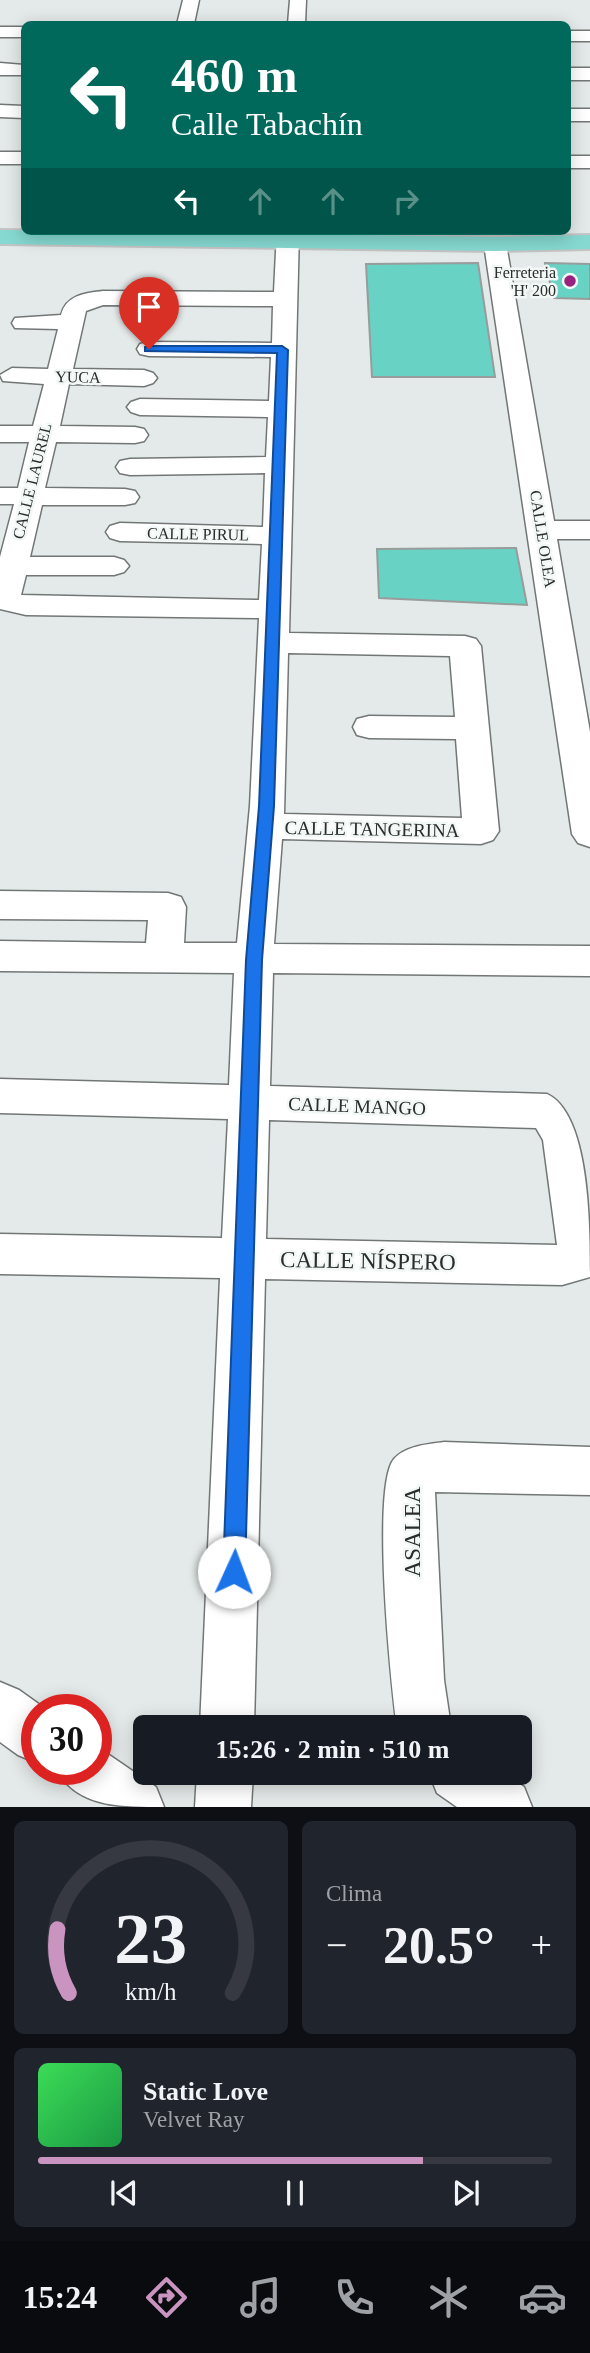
<!DOCTYPE html>
<html lang="es">
<head>
<meta charset="utf-8">
<style>
  :root { --surface:#171b24; --page:#20242c; --text:#f1f3f6; --muted:#9ea1a6; --line:#363941; --accent:#c995c0 }
  body { margin:0; font-family:"Times New Roman",serif; background:var(--page); color:var(--text); height:100vh; display:flex; flex-direction:column; font-size:26px; white-space:nowrap }
  * { box-sizing:border-box; margin:0 }
  p { font-size:23px; color:var(--muted) }
  .icon { flex:none; width:38px; height:38px; fill:none; stroke:currentColor; stroke-width:2; stroke-linecap:round; stroke-linejoin:round }
  .map { position:relative; height:1807px; overflow:hidden }
  .details { display:flex; flex-direction:column; gap:14px; padding:14px; background:#0d0f14; flex:1 }
  .details>* { flex:none }
  .guide { position:absolute; left:21px; top:21px; width:550px; height:214px; border-radius:10px; box-shadow:0 4px 18px #0003; background:#00695c; color:#fff; overflow:hidden }
  .speed { position:absolute; left:21px; top:1694px; display:flex; gap:14px; font-size:35px; font-weight:700; text-align:center }
  .speed>* { display:grid; place-content:center; width:91px; height:91px; border-radius:50%; background:var(--surface); box-shadow:0 4px 18px #0003; line-height:1 }
  .speed .limit { border:10px solid #d22; background:#fff; color:#111 }
  .pin { position:absolute; display:grid; place-items:center; width:60px; height:60px; color:#fff; margin:-72px -30px; border-radius:50% 50% 50% 0; rotate:-45deg; box-shadow:0 0 7px #0007 }
  .pin .icon { rotate:45deg }
  .me { position:absolute; width:77px; margin:-38px; rotate:2deg; stroke-linejoin:round; filter:drop-shadow(0 0 5px #0008) }
  .turn { display:flex; align-items:center; gap:24px; height:147px; padding:0 35px; font-size:32px }
  .turn .icon { width:91px; height:91px; stroke-width:2.5 }
  .turn b { display:block; font-size:49px; line-height:60px }
  .lanes { display:flex; align-items:center; height:66px; padding:0 35px; background:#0003; justify-content:center; gap:35px; direction:ltr }
  .lanes .off { opacity:.35 }
  .big { font-size:52px; font-weight:600; line-height:1.1 }
  .details .widget { flex:1; display:flex; flex-direction:column; justify-content:center; gap:10px; min-width:0; padding:0 24px; border-radius:10px; background:var(--page) }
  .details .dial { align-items:center; gap:0 }
  .dial svg { height:182px; overflow:visible; fill:none; stroke:var(--line); stroke-width:7; stroke-linecap:round; text-anchor:middle }
  .dial text { fill:var(--text); stroke:none }
  .song { display:flex; align-items:center; gap:21px }
  .cover { width:84px; height:84px; border-radius:10px; background:linear-gradient(135deg,hsl(130 70% 55%),hsl(140 70% 35%)) }
  .played { height:7px; border-radius:4px; background:linear-gradient(90deg,var(--accent) 75%,var(--line) 75%) }
  .keys { display:flex; justify-content:space-around; direction:ltr }
  .heat { display:flex; justify-content:space-between; align-items:center; font-size:38px; direction:ltr }
  .details .tiles { flex:1; display:grid; gap:14px; grid-template-columns:1fr 1fr }
  .widget:last-child { grid-column:span 2 }
  .trip { position:absolute; left:133px; top:1715px; width:399px; height:70px; border-radius:10px; background:var(--surface); box-shadow:0 4px 18px #0003; font-weight:600; line-height:70px; text-align:center }
  .menu { display:flex; height:112px; justify-content:space-around; align-items:center; background:#090b0e; color:var(--muted) }
  .menu .icon { width:49px; height:49px }
  .menu .current { color:var(--accent) }
  .menu b { font-size:32px; color:var(--text) }
  .map>svg:first-child { display:block }
  .building { fill:#68d2c5; stroke:#989d9c; stroke-width:2 }
  .lines { fill:none; stroke-linecap:round; stroke-linejoin:round }
  .minor-casing { stroke:#727776; stroke-width:3 }
  .major-casing { stroke:#c4c4c4; stroke-width:4 }
  .minor { fill:#fff; fill-rule:evenodd }
  .major { fill:#85d9d1; fill-rule:evenodd }
  .route { fill:#1a73e8; stroke:#114b97; stroke-width:2 }
  .poi-dot { fill:#98227d; stroke:#f2f8f6; stroke-width:2.5 }
  .labels { text-anchor:middle; dominant-baseline:central; stroke-width:5; stroke-linejoin:round; paint-order:stroke }
  .far-poi-label { font-size:16px; fill:#2b2d2d; stroke:#f2f8f6; text-anchor:end }
  .far-street-label { font-size:16px; fill:#2b2d2d; stroke:#f2f8f6 }
  .street-label { font-size:19px; fill:#2b2d2d; stroke:#f2f8f6 }
  .near-street-label { font-size:23px; fill:#2b2d2d; stroke:#f2f8f6 }
</style>
</head>
<body>
<div class="map">
<svg width="590" height="1807" viewBox="0 0 590 1807">
  <rect width="100%" height="100%" fill="#e4eae9"/>
  <g class="building">
    <path d="M478,263L495,377H372L366,264Z"/>
    <path d="M545,263L590,264V299L554,298Z"/>
    <path d="M516,548L527,605L379,598L377,549Z"/>
  </g>
  <g class="lines">
    <g class="minor-casing">
      <g id="minor">
        <path d="M183,0H199L194,24H177Z"/>
        <path d="M290,0H306L305,24H288Z"/>
        <rect x="0" y="27" width="24" height="10"/>
        <rect x="567" y="31" width="23" height="10"/>
        <path d="M0,63L24,65V75H0Z"/>
        <rect x="567" y="68" width="23" height="12"/>
        <path d="M0,105L24,106V118L0,117Z"/>
        <rect x="567" y="109" width="23" height="12"/>
        <rect x="0" y="152" width="24" height="12"/>
        <rect x="567" y="156" width="23" height="12"/>
        <path d="M277,231H299L289,633L465,636L476,639L481,646L499,831L493,840L481,844L282,839L274,944L590,946V976L273,973L270,1086L547,1094C590,1114 590,1227 590,1277L562,1285L265,1279L254,1727H200L220,1278L0,1274V1234L222,1238L228,1119L0,1113V1079L229,1085L234,973L0,971V941L146,943L148,920L0,919V891L168,893L181,897L186,907L184,943H237L250,806L259,618L26,615L0,609V557L14,504H0V488H18L29,442H0V426H33L44,384L3,381L0,375L12,368L48,369L58,329L15,328L12,323L15,318L61,315C66,295 85,293 103,291L274,292ZM103,305L273,306L272,343L149,342L140,344L137,349L140,354L149,356L271,357L269,401L140,399L131,402L127,407L131,412L140,415L268,417L266,457L130,459L120,461L116,467L120,473L130,475L265,473L263,527L120,523L110,526L106,532L110,538L120,541L262,544L259,600L21,595L26,575H114L124,572L129,566L124,560L114,557H30L42,505H125L135,503L139,497L135,491L125,489L45,488L56,442L135,443L144,441L148,435L144,429L135,427L60,426L69,384L144,386L153,383L157,378L153,373L144,370L73,369L86,311ZM288,653L450,656L455,717L369,716L357,719L353,727L357,735L369,738L456,739L462,818L284,814ZM269,1120L536,1128L543,1140L557,1245L266,1239Z"/>
        <path d="M495,237L506,244L554,521H590V539H557L590,732V847L578,843L572,834L484,244Z"/>
        <path d="M444,1442L590,1447V1495L435,1492L444,1680L451,1727H397C391,1686 371,1486 394,1459C405,1446 428,1444 444,1442Z"/>
        <path d="M0,1682L19,1690L47,1710H37V1763L18,1755L0,1742Z"/>
        <path d="M96,1746L156,1787L164,1807C118,1807 77,1807 56,1769H96Z"/>
        <path d="M197,1773H253L251,1807H195Z"/>
        <path d="M429,1773H504L524,1787L532,1807H457L437,1793Z"/>
      </g>
    </g>
    <g class="major-casing">
      <path id="major" d="M0,230L495,237L590,235V249L495,251L0,244Z"/>
    </g>
    <use href="#minor" class="minor"/>
    <use href="#major" class="major"/>
  </g>
  <path class="route" d="M149,346H282L288,350L274,806L262,960L245,1572L242,1580L234,1583L226,1580L223,1572L246,960L259,806L277,353L145,351V347Z"/>
  <circle class="poi-dot" cx="570" cy="281" r="7"/>
  <g class="labels">
    <g class="far-poi-label">
      <text x="556" y="272">Ferreteria<tspan x="556" dy="18">'H' 200</tspan></text>
    </g>
    <g class="far-street-label">
      <text transform="translate(78 377) rotate(1)">YUCA</text>
      <text transform="translate(32 481) rotate(-76)">CALLE LAUREL</text>
      <text transform="translate(198 534) rotate(1)">CALLE PIRUL</text>
      <text transform="translate(543 539) rotate(81)">CALLE OLEA</text>
    </g>
    <g class="street-label">
      <text transform="translate(372 829) rotate(1)">CALLE TANGERINA</text>
      <text transform="translate(357 1106) rotate(2)">CALLE MANGO</text>
    </g>
    <g class="near-street-label">
      <text transform="translate(368 1261) rotate(1)">CALLE NÍSPERO</text>
      <text transform="translate(412 1532) rotate(-90)">ASALEA</text>
    </g>
  </g>
</svg>
<div class="speed"><div class="limit">30</div></div>
<div class="pin" style="left:149px;top:349px;background:#d93025"><svg class="icon" aria-label="arrive" viewBox="0 0 24 24"><path d="M6 21V4h12l-3 4 3 4H6"/></svg></div>
<svg class="me" style="left:234px;top:1572px" viewBox="-20 -20 40 40"><circle r="19" fill="#fff"/><path d="M0-13L10 11 0 6-10 11z" fill="#1a73e8"/></svg>
<div class="trip">15:26 · 2 min · 510 m</div>
<div class="guide">
<div class="turn"><svg class="icon" aria-label="left" viewBox="0 0 24 24"><path d="M17 20v-9H6M10 6l-5 5 5 5"/></svg><div><b>460 m</b>Calle Tabachín</div></div>
<div class="lanes"><svg class="icon" aria-label="left" viewBox="0 0 24 24"><path d="M17 20v-9H6M10 6l-5 5 5 5"/></svg><svg class="icon off" aria-label="ahead" viewBox="0 0 24 24"><path d="M12 20V5M6 11l6-6 6 6"/></svg><svg class="icon off" aria-label="ahead" viewBox="0 0 24 24"><path d="M12 20V5M6 11l6-6 6 6"/></svg><svg class="icon off" aria-label="right" viewBox="0 0 24 24"><path d="M7 20v-9h11M14 6l5 5-5 5"/></svg></div>
</div>
</div>
<section class="details">
<div class="tiles">
<div class="widget dial"><svg viewBox="0 0 100 80">
<path d="M14 69A42 42 0 1 1 86 69"/>
<path d="M14 69A42 42 0 0 1 9 41" stroke="#c995c0"/>
<text x="50" y="56" font-size="32" font-weight="700">23</text>
<text x="50" y="72" font-size="11">km/h</text>
</svg></div>
<div class="widget"><p>Clima</p>
<div class="heat"><a>−</a><b class="big">20.5°</b><a>+</a></div>
</div>
<div class="widget">
<div class="song"><i class="cover"></i><div><b>Static Love</b><p>Velvet Ray</p></div></div>
<div class="played"></div>
<div class="keys"><svg class="icon" aria-label="previous" viewBox="0 0 24 24"><path d="M18 5L8 12l10 7zM5 5v14"/></svg><svg class="icon" aria-label="pause" viewBox="0 0 24 24"><path d="M8 5v14M16 5v14"/></svg><svg class="icon" aria-label="next" viewBox="0 0 24 24"><path d="M6 5l10 7-10 7zM19 5v14"/></svg></div>
</div>
</div>
</section>
<nav class="menu">
<b>15:24</b>
<svg class="icon current" aria-label="directions" viewBox="0 0 24 24"><path d="M12 3l9 9-9 9-9-9zM9 14v-3h6M13 9l2 2-2 2"/></svg>
<svg class="icon" aria-label="music" viewBox="0 0 24 24"><path d="M9 18V5l10-2v13"/><circle cx="6" cy="18" r="3"/><circle cx="16" cy="16" r="3"/></svg>
<svg class="icon" aria-label="phone" viewBox="0 0 24 24"><path d="M5 4h4l2 5-3 2q2 4 5 5l2-3 5 2v4C11 20 4 13 5 4z"/></svg>
<svg class="icon" aria-label="climate" viewBox="0 0 24 24"><path d="M12 3v18M4 7l16 10M4 17L20 7"/></svg>
<svg class="icon" aria-label="car" viewBox="0 0 24 24"><path d="M5 17H2v-5l4-1 3-4h7l3 4 3 1v5h-3M9 17h6M6 11h13"/><circle cx="7" cy="17" r="2"/><circle cx="17" cy="17" r="2"/></svg>
</nav>
</body>
</html>
